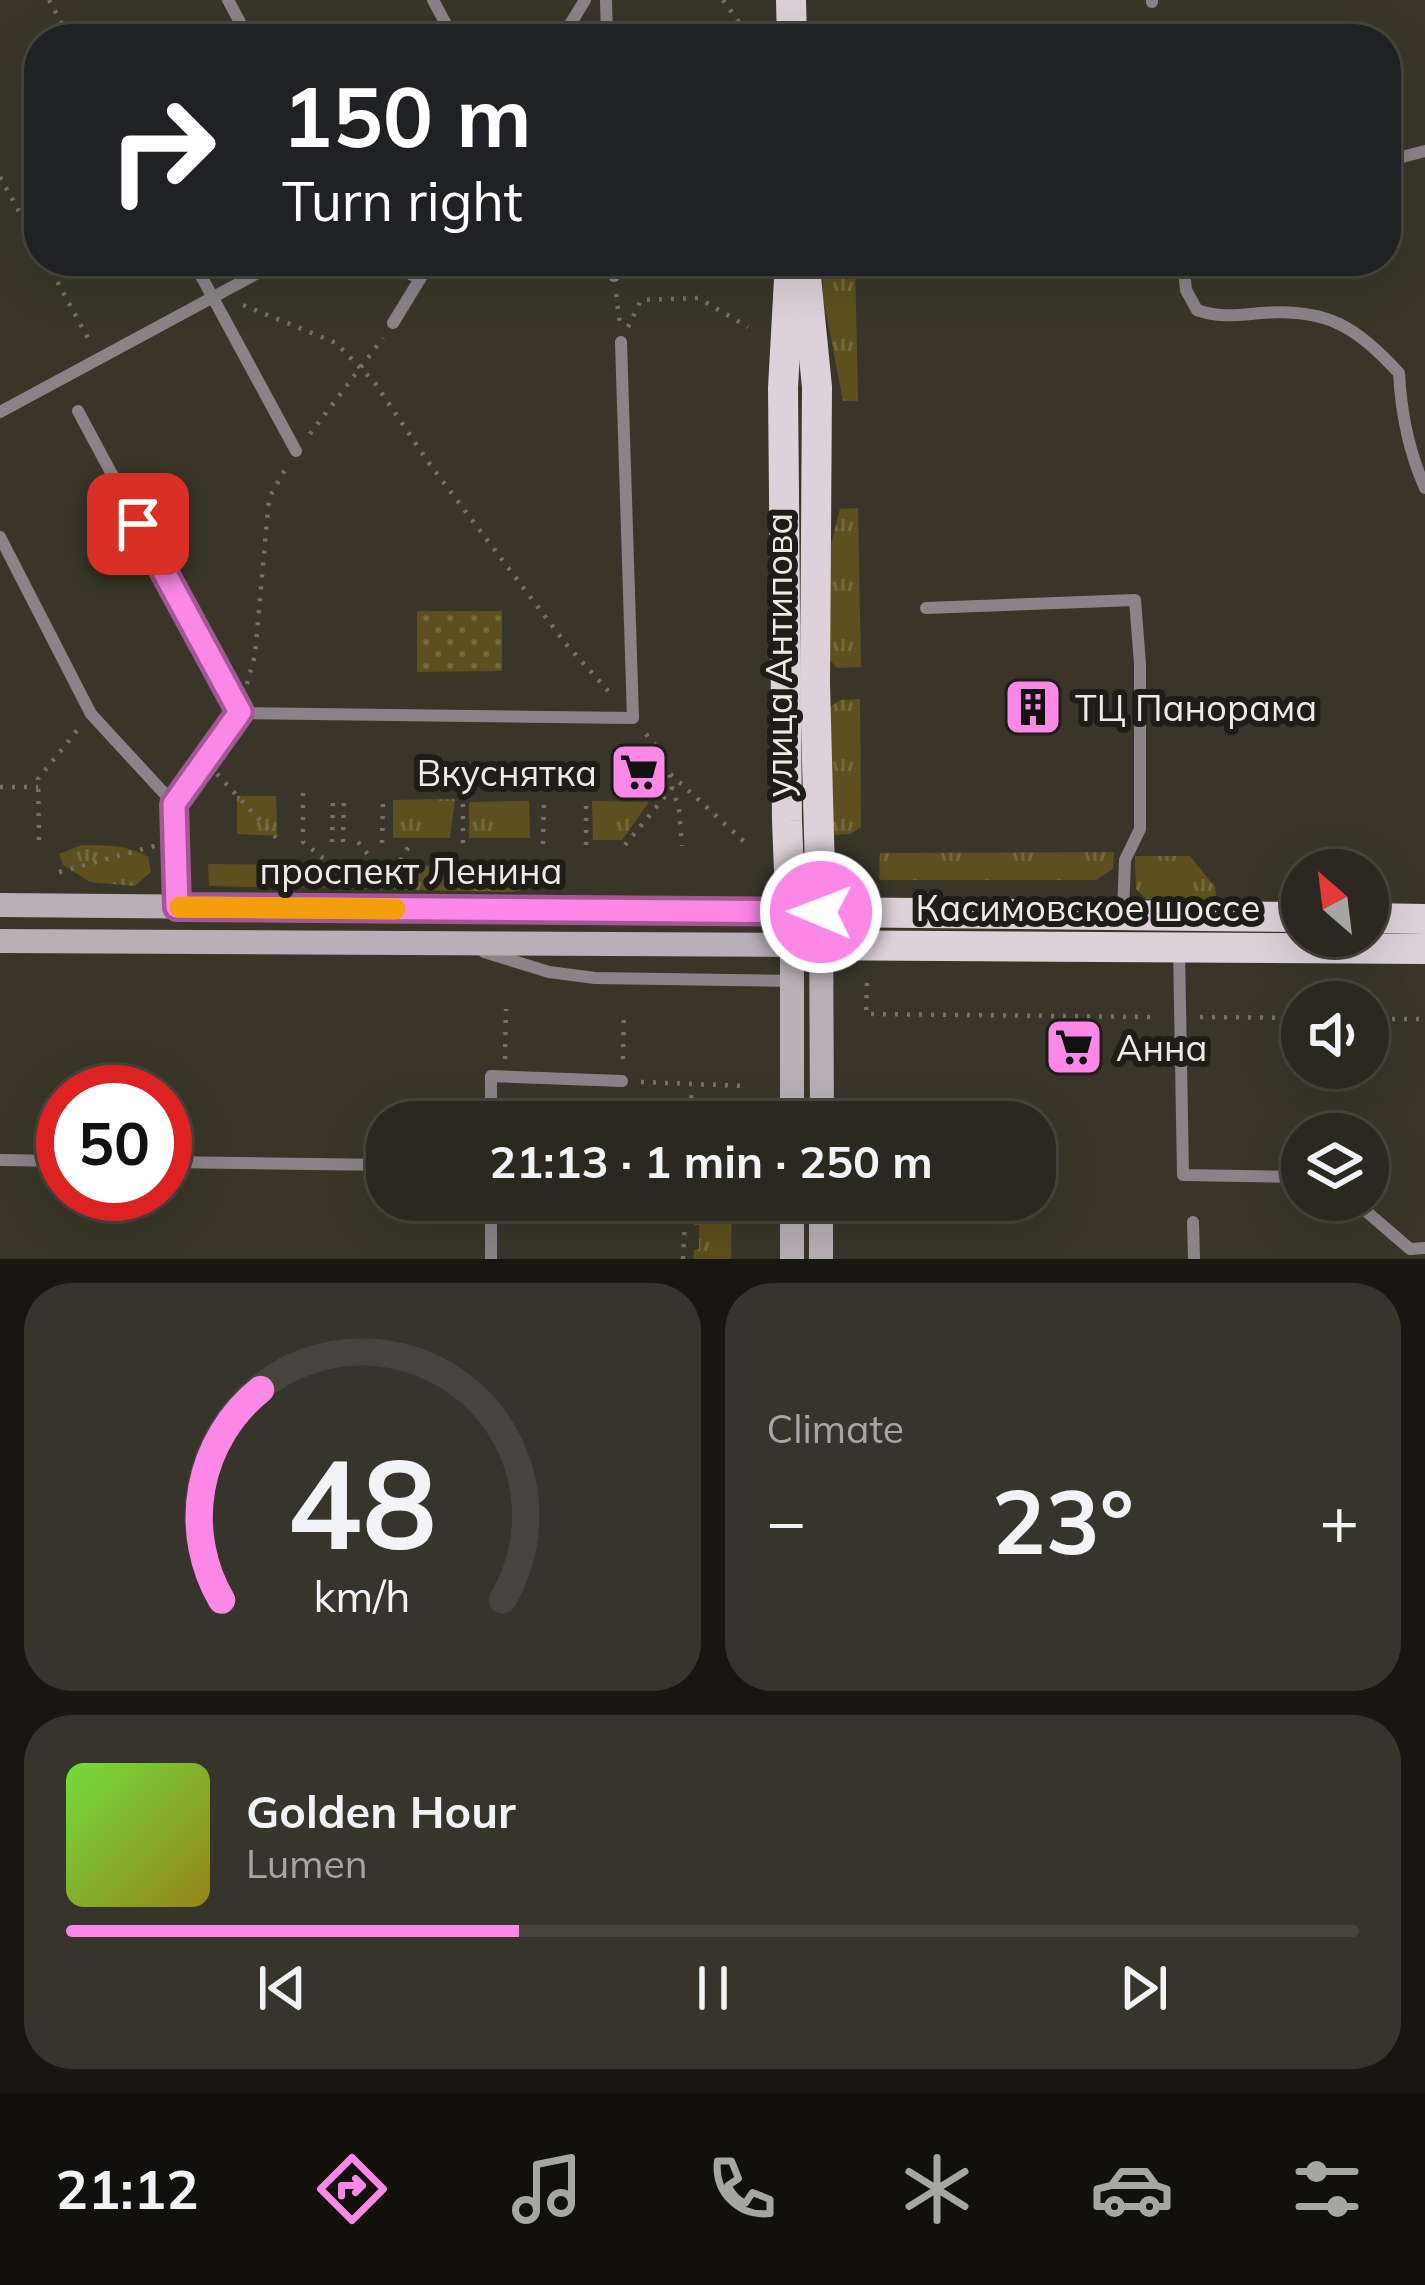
<!DOCTYPE html>
<html lang="en">
<head>
<meta charset="utf-8">
<style>
  :root { --surface:#2b281f; --page:#37342c; --text:#f1f3f6; --muted:#a6a6a4; --line:#47443d; --accent:#fb87e6 }
  body { margin:0; font-family:Mulish,sans-serif; background:var(--page); color:var(--text); height:100vh; display:flex; flex-direction:column; font-size:45px; white-space:nowrap }
  * { box-sizing:border-box; margin:0 }
  p { font-size:39px; color:var(--muted) }
  .icon { flex:none; width:66px; height:66px; fill:none; stroke:currentColor; stroke-width:2; stroke-linecap:round; stroke-linejoin:round }
  .map { position:relative; height:1259px; overflow:hidden }
  .sheet { display:flex; flex-direction:column; gap:24px; padding:24px; background:#181611; flex:1 }
  .sheet>* { flex:none }
  .top-card { position:absolute; left:24px; top:24px; width:1377px; height:252px; border-radius:48px; box-shadow:0 12px 48px #0002,0 0 0 3px var(--line); background:#202124; color:#fff; overflow:hidden }
  .needle { width:78px; rotate:332deg }
  .buttons { position:absolute; left:1281px; top:849px; display:grid; gap:24px }
  .buttons a { display:grid; place-items:center; width:108px; height:108px; border-radius:50%; background:var(--surface); box-shadow:0 12px 48px #0002,0 0 0 3px var(--line); font-size:60px }
  .speed { position:absolute; left:36px; top:1065px; display:flex; gap:24px; font-size:60px; font-weight:700; text-align:center }
  .speed>* { display:grid; place-content:center; width:156px; height:156px; border-radius:50%; background:var(--surface); box-shadow:0 12px 48px #0002,0 0 0 3px var(--line); line-height:1 }
  .speed .limit { border:18px solid #d22; background:#fff; color:#111 }
  .pin { position:absolute; display:grid; place-items:center; width:102px; height:102px; color:#fff; margin:-51px; border-radius:24px; box-shadow:0 6px 18px #0006 }
  .me { position:absolute; width:132px; margin:-66px; rotate:271deg; stroke-linejoin:round; filter:drop-shadow(0 0 9px #0008) }
  .turn { display:flex; align-items:center; gap:42px; height:252px; padding:0 60px; font-size:54px }
  .turn .icon { width:156px; height:156px; stroke-width:2.5 }
  .turn b { display:block; font-size:84px; line-height:102px }
  .big { font-size:90px; font-weight:700; line-height:1.1 }
  .sheet .card { flex:1; display:flex; flex-direction:column; justify-content:center; gap:18px; min-width:0; padding:0 42px; border-radius:48px; background:var(--page) }
  .sheet .dial { align-items:center; gap:0 }
  .dial svg { height:312px; overflow:visible; fill:none; stroke:var(--line); stroke-width:7; stroke-linecap:round; text-anchor:middle }
  .dial text { fill:var(--text); stroke:none }
  .song { display:flex; align-items:center; gap:36px }
  .cover { width:144px; height:144px; border-radius:18px; background:linear-gradient(135deg,hsl(100 70% 55%),hsl(50 70% 35%)) }
  .played { height:12px; border-radius:6px; background:linear-gradient(90deg,var(--accent) 35%,var(--line) 35%) }
  .keys { display:flex; justify-content:space-around; direction:ltr }
  .heat { display:flex; justify-content:space-between; align-items:center; font-size:66px; direction:ltr }
  .sheet .tiles { flex:1; display:grid; gap:24px; grid-template-columns:1fr 1fr }
  .card:last-child { grid-column:span 2 }
  .trip { position:absolute; left:366px; top:1101px; width:690px; height:120px; border-radius:48px; background:var(--surface); box-shadow:0 12px 48px #0002,0 0 0 3px var(--line); font-weight:700; line-height:120px; text-align:center }
  .menu { display:flex; height:192px; justify-content:space-around; align-items:center; background:#11100c; color:var(--muted) }
  .menu .icon { width:84px; height:84px }
  .menu .on { color:var(--accent) }
  .menu b { font-size:54px; color:var(--text) }
  .map>svg:first-child { display:block }
  .grass { fill:url(#grass-tufts) }
  .park { fill:url(#park-dots) }
  .lines { fill:none; stroke-linecap:round; stroke-linejoin:round }
  .path { stroke:#747166; stroke-width:4.5; stroke-dasharray:3 9; stroke-linecap:butt }
  .lane { stroke:#8a8488; stroke-width:12 }
  .secondary { stroke:#b9afb7; stroke-width:24 }
  .primary { stroke:#ded1da; stroke-width:30 }
  .route-casing { stroke:#a35896; stroke-width:30 }
  .route { stroke:#fb87e6; stroke-width:21 }
  .slow { stroke:#f59e0b; stroke-width:21 }
  .labels { text-anchor:middle; dominant-baseline:central; stroke-width:12; stroke-linejoin:round; paint-order:stroke }
  .street-label { font-size:36px; fill:#edebe3; stroke:#1f1d18 }
  .poi-label { font-size:36px; fill:#edebe3; stroke:#1f1d18; text-anchor:start }
</style>
</head>
<body>
<div class="map">
<svg width="1425" height="1259" viewBox="0 0 1425 1259">
  <defs>
    <pattern id="grass-tufts" width="24" height="20" patternUnits="userSpaceOnUse" patternTransform="scale(3)"><rect width="24" height="20" fill="#5d501e"/><path d="M3 7l-1-3M5 7V3M7 7l1-3M15 17l-1-3M17 17v-4M19 17l1-3" fill="none" stroke="#75693f"/></pattern>
    <pattern id="park-dots" width="8" height="8" patternUnits="userSpaceOnUse" patternTransform="scale(3)"><rect width="8" height="8" fill="#5d501e"/><path d="M2 2h.1M6 6h.1" fill="none" stroke="#75693f" stroke-width="1.8" stroke-linecap="round"/></pattern>
  </defs>
  <rect width="100%" height="100%" fill="#393629"/>
  <g class="grass">
    <path d="M822,261H855L858,401H843L823,297Z"/>
    <path d="M858,508L861,667L837,668L828,658L827,560L840,509Z"/>
    <path d="M860,699L861,827L851,834L832,835L830,707L840,700Z"/>
    <path d="M237,796H276L277,836L237,834Z"/>
    <path d="M455,799L450,838H393V800Z"/>
    <path d="M529,801L530,838H469V802Z"/>
    <path d="M592,801L648,802H649L622,840H593Z"/>
    <path d="M82,845C106,846 127,844 148,857L151,872L135,886L90,882L63,865L59,854Z"/>
    <path d="M1114,852L1113,869L1096,880H879L880,853Z"/>
    <path d="M1135,856H1190L1215,887L1216,896L1208,901L1146,899L1136,889Z"/>
    <path d="M208,864L561,867L563,882L512,892L209,886Z"/>
    <path d="M717,1200H732L731,1259H693L694,1250L699,1249V1225H694V1214L714,1208Z"/>
  </g>
  <path class="park" d="M417,611H502V671L417,672Z"/>
  <g class="lines">
    <g class="path">
      <path d="M49,0L70,39"/>
      <path d="M723,0L743,28"/>
      <path d="M0,177L39,248"/>
      <path d="M46,261L89,340"/>
      <path d="M616,294L620,324"/>
      <path d="M243,305L336,343L375,383L428,462L566,644L611,694"/>
      <path d="M628,327L641,300L698,298L748,327"/>
      <path d="M310,434L383,338"/>
      <path d="M247,684L255,655L269,498L286,468"/>
      <path d="M646,734L660,751L666,770L750,847"/>
      <path d="M217,774L280,842"/>
      <path d="M668,775L679,809L682,846"/>
      <path d="M0,787H38"/>
      <path d="M303,793V842L349,879"/>
      <path d="M39,840L38,779L79,728"/>
      <path d="M332,842L333,796"/>
      <path d="M343,842L344,796"/>
      <path d="M358,842L388,880"/>
      <path d="M382,843L383,796"/>
      <path d="M463,843V799"/>
      <path d="M543,844L544,799"/>
      <path d="M586,845V799"/>
      <path d="M625,845L672,788"/>
      <path d="M59,872L158,845"/>
      <path d="M388,881L411,843"/>
      <path d="M867,983L866,1014L1158,1017"/>
      <path d="M1200,1017L1302,1018"/>
      <path d="M1368,1019H1425"/>
      <path d="M505,1059L506,1009"/>
      <path d="M623,1059L624,1011"/>
      <path d="M641,1082L746,1086"/>
      <path d="M690,1122L692,1086"/>
      <path d="M683,1259L686,1200"/>
    </g>
    <g class="lane">
      <path d="M228,0L249,39"/>
      <path d="M433,0L454,39"/>
      <path d="M606,0L607,39"/>
      <path d="M1152,0V2"/>
      <path d="M561,39L585,0"/>
      <path d="M1386,161L1425,151"/>
      <path d="M193,261L296,451"/>
      <path d="M385,261L420,279"/>
      <path d="M614,261V276"/>
      <path d="M1183,261L1186,290L1197,310C1219,318 1238,315 1261,313C1327,308 1355,326 1399,373C1401,412 1409,452 1425,488"/>
      <path d="M393,323L431,261"/>
      <path d="M78,411L240,713L633,718L621,342"/>
      <path d="M0,412L280,261"/>
      <path d="M0,537L91,714L174,804"/>
      <path d="M926,608L1135,600L1140,664V829L1125,860L1123,913"/>
      <path d="M177,906L174,804L240,713"/>
      <path d="M1179,948L1183,1175L1302,1177"/>
      <path d="M484,952L549,972L595,978L792,981"/>
      <path d="M491,1122V1076L622,1081"/>
      <path d="M0,1160L63,1161"/>
      <path d="M165,1162L387,1165"/>
      <path d="M1353,1200L1410,1249L1425,1248"/>
      <path d="M1193,1222L1194,1259"/>
      <path d="M491,1259V1200"/>
    </g>
    <g class="secondary">
      <path d="M0,905L821,912L822,1122"/>
      <path d="M0,941L792,945V1122"/>
      <path d="M792,1259V1200"/>
      <path d="M821,1259V1200"/>
    </g>
    <g class="primary">
      <path d="M791,0L792,39"/>
      <path d="M790,261L783,388L787,821L792,945L1425,949"/>
      <path d="M805,267L817,387L815,684L821,912L1302,917"/>
      <path d="M1368,918L1425,919"/>
    </g>
  </g>
  <g class="lines">
    <g class="route-casing">
      <path id="route" d="M138,524L240,712L174,804L177,907L821,912"/>
    </g>
    <use href="#route" class="route"/>
    <path class="slow" d="M180,907L395,909"/>
  </g>
  <defs>
    <g id="building-square" transform="scale(3)"><rect x="-9" y="-9" width="18" height="18" rx="4" fill="#fb87e6" stroke="#1f1d18"/><path d="M-4-6H4V6H1V3H-1V6H-4ZM-2.5-4.3h1.7v1.8h-1.7ZM.8-4.3h1.7v1.8H.8ZM-2.5-1h1.7V.8h-1.7ZM.8-1h1.7V.8H.8Z" fill="#111"/></g>
    <g id="supermarket-square" transform="scale(3)"><rect x="-9" y="-9" width="18" height="18" rx="4" fill="#fb87e6" stroke="#1f1d18"/><path d="M-6-5.5h2.5l.6 2H6L4.5 2H-2.5L-4.4-4H-6ZM-1.5 3.2a1.3 1.3 0 1 0 .1 0ZM3 3.2a1.3 1.3 0 1 0 .1 0Z" fill="#111"/></g>
  </defs>
  <g fill-rule="evenodd">
    <use href="#building-square" x="1033" y="707"/>
    <use href="#supermarket-square" x="639" y="772"/>
    <use href="#supermarket-square" x="1074" y="1047"/>
  </g>
  <g class="labels">
    <g class="street-label">
      <text transform="translate(778 655) rotate(-90)">улица Антипова</text>
      <text x="411" y="870">проспект Ленина</text>
      <text x="1088" y="907">Касимовское шоссе</text>
    </g>
    <g class="poi-label">
      <text x="1075" y="707">ТЦ Панорама</text>
      <text x="597" y="772" text-anchor="end">Вкуснятка</text>
      <text x="1116" y="1047">Анна</text>
    </g>
  </g>
</svg>
<div class="buttons">
<a><svg class="needle" viewBox="-14 -14 28 28"><path d="M0-13l5 13h-10z" fill="#e53935"/><path d="M0 13l5-13h-10z" fill="#a6a6a4"/></svg></a>
<a><svg class="icon" aria-label="sound" viewBox="0 0 24 24"><path d="M4 9h4l5-4v14l-5-4H4zM17 9q2 3 0 6"/></svg></a>
<a><svg class="icon" aria-label="layers" viewBox="0 0 24 24"><path d="M12 4l9 5-9 5-9-5zM3 14l9 5 9-5"/></svg></a>
</div>
<div class="speed"><div class="limit">50</div></div>
<div class="pin" style="left:138px;top:524px;background:#d93025"><svg class="icon" aria-label="arrive" viewBox="0 0 24 24"><path d="M6 21V4h12l-3 4 3 4H6"/></svg></div>
<svg class="me" style="left:821px;top:912px" viewBox="-20 -20 40 40"><circle r="17" fill="#fb87e6" stroke="#fff" stroke-width="3"/><path d="M0-11L8 9 0 5-8 9z" fill="#fff"/></svg>
<div class="trip">21:13 · 1 min · 250 m</div>
<div class="top-card">
<div class="turn"><svg class="icon" aria-label="right" viewBox="0 0 24 24"><path d="M7 20v-9h11M14 6l5 5-5 5"/></svg><div><b>150 m</b>Turn right</div></div>
</div>
</div>
<section class="sheet">
<div class="tiles">
<div class="card dial"><svg viewBox="0 0 100 80">
<path d="M14 69A42 42 0 1 1 86 69"/>
<path d="M14 69A42 42 0 0 1 24 15" stroke="#fb87e6"/>
<text x="50" y="56" font-size="32" font-weight="700">48</text>
<text x="50" y="72" font-size="11">km/h</text>
</svg></div>
<div class="card"><p>Climate</p>
<div class="heat"><a>−</a><b class="big">23°</b><a>+</a></div>
</div>
<div class="card">
<div class="song"><i class="cover"></i><div><b>Golden Hour</b><p>Lumen</p></div></div>
<div class="played"></div>
<div class="keys"><svg class="icon" aria-label="previous" viewBox="0 0 24 24"><path d="M18 5L8 12l10 7zM5 5v14"/></svg><svg class="icon" aria-label="pause" viewBox="0 0 24 24"><path d="M8 5v14M16 5v14"/></svg><svg class="icon" aria-label="next" viewBox="0 0 24 24"><path d="M6 5l10 7-10 7zM19 5v14"/></svg></div>
</div>
</div>
</section>
<nav class="menu">
<b>21:12</b>
<svg class="icon on" aria-label="directions" viewBox="0 0 24 24"><path d="M12 3l9 9-9 9-9-9zM9 14v-3h6M13 9l2 2-2 2"/></svg>
<svg class="icon" aria-label="music" viewBox="0 0 24 24"><path d="M9 18V5l10-2v13"/><circle cx="6" cy="18" r="3"/><circle cx="16" cy="16" r="3"/></svg>
<svg class="icon" aria-label="phone" viewBox="0 0 24 24"><path d="M5 4h4l2 5-3 2q2 4 5 5l2-3 5 2v4C11 20 4 13 5 4z"/></svg>
<svg class="icon" aria-label="climate" viewBox="0 0 24 24"><path d="M12 3v18M4 7l16 10M4 17L20 7"/></svg>
<svg class="icon" aria-label="car" viewBox="0 0 24 24"><path d="M5 17H2v-5l4-1 3-4h7l3 4 3 1v5h-3M9 17h6M6 11h13"/><circle cx="7" cy="17" r="2"/><circle cx="17" cy="17" r="2"/></svg>
<svg class="icon" aria-label="filters" viewBox="0 0 24 24"><path d="M4 7h16M4 17h16"/><circle cx="9" cy="7" r="2"/><circle cx="15" cy="17" r="2"/></svg>
</nav>
</body>
</html>
